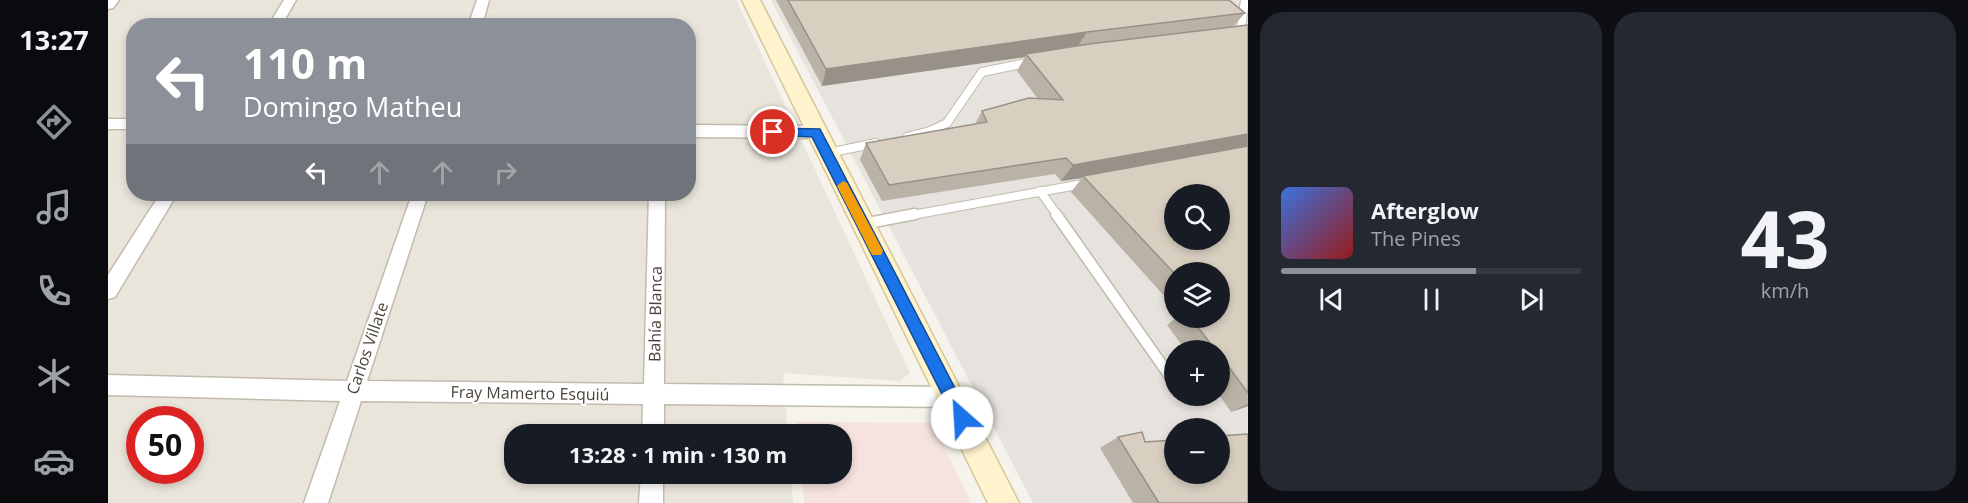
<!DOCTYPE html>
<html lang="en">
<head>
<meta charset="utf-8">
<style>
  :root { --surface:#171b24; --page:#242831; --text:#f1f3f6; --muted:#9ea1a6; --line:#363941; --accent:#8c9099 }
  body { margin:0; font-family:"Open Sans",sans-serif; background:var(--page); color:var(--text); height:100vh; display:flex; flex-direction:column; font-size:22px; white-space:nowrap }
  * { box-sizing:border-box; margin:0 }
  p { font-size:20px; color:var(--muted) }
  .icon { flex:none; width:33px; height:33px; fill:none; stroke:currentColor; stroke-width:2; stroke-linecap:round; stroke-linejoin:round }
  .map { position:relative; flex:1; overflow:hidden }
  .sheet { display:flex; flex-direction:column; gap:12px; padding:12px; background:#0d0f14; width:720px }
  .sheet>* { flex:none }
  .banner { position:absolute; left:18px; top:18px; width:570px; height:183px; border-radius:24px; box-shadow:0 3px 9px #0003; background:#8c9099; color:#fff; overflow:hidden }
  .controls { position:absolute; left:1056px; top:184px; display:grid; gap:12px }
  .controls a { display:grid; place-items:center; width:66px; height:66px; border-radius:50%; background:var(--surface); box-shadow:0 3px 9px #0003; font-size:30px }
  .speed { position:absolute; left:18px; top:406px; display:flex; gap:12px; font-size:30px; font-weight:700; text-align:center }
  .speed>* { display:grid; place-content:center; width:78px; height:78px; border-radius:50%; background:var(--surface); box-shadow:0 3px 9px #0003; line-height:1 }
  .speed .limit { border:9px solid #d22; background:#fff; color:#111 }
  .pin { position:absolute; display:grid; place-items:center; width:51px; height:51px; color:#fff; margin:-26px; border:3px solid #fff; border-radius:50%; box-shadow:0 2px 6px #0007 }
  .me { position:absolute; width:66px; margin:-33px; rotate:334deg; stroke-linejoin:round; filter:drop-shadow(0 0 4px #0008) }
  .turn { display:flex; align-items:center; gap:21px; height:126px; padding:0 18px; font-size:27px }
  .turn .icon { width:78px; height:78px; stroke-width:2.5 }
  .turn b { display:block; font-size:42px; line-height:51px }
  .lanes { display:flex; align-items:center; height:57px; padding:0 18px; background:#0003; justify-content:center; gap:30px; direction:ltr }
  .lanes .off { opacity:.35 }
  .sheet .widget { flex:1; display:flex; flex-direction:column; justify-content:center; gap:9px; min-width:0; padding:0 21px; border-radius:24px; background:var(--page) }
  .sheet .dial { align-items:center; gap:0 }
  .dial b { font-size:78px; line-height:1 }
  .song { display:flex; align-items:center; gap:18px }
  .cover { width:72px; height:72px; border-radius:9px; background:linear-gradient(135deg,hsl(220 70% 55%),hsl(0 70% 35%)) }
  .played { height:6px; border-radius:3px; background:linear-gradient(90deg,var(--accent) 65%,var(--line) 65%) }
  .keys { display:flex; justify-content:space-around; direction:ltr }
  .sheet .tiles { flex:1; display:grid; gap:12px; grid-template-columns:repeat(2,1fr) }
  .trip { position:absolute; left:396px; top:424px; width:348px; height:60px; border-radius:24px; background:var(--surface); box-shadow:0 3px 9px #0003; font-weight:700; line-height:60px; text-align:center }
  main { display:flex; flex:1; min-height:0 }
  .menu { display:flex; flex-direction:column; width:108px; justify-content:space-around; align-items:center; background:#090b0e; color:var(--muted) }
  .menu .icon { width:42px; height:42px }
  .menu .selected { color:var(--accent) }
  .menu b { font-size:27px; color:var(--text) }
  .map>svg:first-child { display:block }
  .residential { fill:#eae5da; fill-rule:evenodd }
  .industrial { fill:#e6e2dd; fill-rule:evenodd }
  .medical { fill:#f6e3e0 }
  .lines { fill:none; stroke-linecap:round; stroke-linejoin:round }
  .service-far1-casing { stroke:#c2bbae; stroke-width:10 }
  .service-casing { stroke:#c2bbae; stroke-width:13 }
  .minor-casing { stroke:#c2bbae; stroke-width:3 }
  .secondary-casing { stroke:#d6c79b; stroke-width:3 }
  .service-far1 { stroke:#fff; stroke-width:8 }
  .service { stroke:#fff; stroke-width:10 }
  .minor { fill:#fff; fill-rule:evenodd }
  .secondary { fill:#fff3cd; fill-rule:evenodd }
  .wall { fill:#bab2a6 }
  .shaded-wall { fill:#979187 }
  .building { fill:#d8cfc1; stroke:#979187; stroke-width:1.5; fill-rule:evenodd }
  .route { fill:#1a73e8; stroke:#114b97; stroke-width:1.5 }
  .slow { fill:#f59e0b }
  .labels { text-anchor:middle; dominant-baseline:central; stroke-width:4.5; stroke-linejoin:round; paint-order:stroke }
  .street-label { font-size:16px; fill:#4b4439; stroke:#fff }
</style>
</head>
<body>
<main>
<nav class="menu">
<b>13:27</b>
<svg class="icon selected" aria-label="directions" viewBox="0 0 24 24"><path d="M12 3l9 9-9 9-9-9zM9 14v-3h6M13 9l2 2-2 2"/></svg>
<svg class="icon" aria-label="music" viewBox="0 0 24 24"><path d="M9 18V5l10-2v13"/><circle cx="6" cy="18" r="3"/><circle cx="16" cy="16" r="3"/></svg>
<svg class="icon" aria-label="phone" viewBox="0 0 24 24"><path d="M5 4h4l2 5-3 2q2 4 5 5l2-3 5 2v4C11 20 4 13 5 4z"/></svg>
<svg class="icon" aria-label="climate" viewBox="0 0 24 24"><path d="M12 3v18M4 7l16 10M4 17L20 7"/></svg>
<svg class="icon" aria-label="car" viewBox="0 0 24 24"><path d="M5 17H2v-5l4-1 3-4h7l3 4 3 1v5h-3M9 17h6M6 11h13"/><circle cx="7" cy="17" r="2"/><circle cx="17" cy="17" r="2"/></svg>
</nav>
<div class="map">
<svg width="1140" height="503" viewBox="0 0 1140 503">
  <rect width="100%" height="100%" fill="#f6f3ec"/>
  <path class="residential" d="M0,0H628L802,373L792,381L675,373L680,435H406V474H683L685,503H0ZM26,26H580V194H26ZM32,420H82V471H32Z"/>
  <path class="industrial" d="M663,0H1140V503H925ZM1066,195H1112V240H1066ZM1066,273H1112V318H1066ZM1066,351H1112V396H1066ZM1066,429H1112V474H1066Z"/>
  <path class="medical" d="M688,422L825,423L863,503H696L693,474H734V435H689Z"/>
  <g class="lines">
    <g class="service-far1-casing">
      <g id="service-far1">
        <path d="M1126,34L1133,29L1137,0"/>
        <path d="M799,137L822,131L839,123L874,72L923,62"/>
        <path d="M720,153L768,143"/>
        <path d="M932,191L950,216"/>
        <path d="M799,216L980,183"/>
      </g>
    </g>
    <g class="service-casing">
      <g id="service">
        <path d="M948,214L1066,382"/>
        <path d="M755,224L807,214"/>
      </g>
    </g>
    <g class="minor-casing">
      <g id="minor">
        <path d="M0,0H11L5,8L0,9Z"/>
        <path d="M176,0H188L173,26H160Z"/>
        <path d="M369,0H381L374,26H360Z"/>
        <rect x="0" y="119" width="26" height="10"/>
        <path d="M580,125L707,126L713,128L715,132L713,136L707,138L580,137Z"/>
        <path d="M52,194H69L7,297L0,299V275Z"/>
        <path d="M304,194H320L259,381L536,384L541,194H557L556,384L844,387L851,390L854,397L851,404L844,407L556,404V435H534L535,404L253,401L220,503H196L232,401L0,395V375L239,381Z"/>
        <path d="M533,474H555V503H531Z"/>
      </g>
    </g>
    <g class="secondary-casing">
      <path id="secondary" d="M634,0H652L911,503H880Z"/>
    </g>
    <use href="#service-far1" class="service-far1"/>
    <use href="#service" class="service"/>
    <use href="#minor" class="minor"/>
    <use href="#secondary" class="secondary"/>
  </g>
  <g class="wall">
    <path d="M668,0H1121L1137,13L1125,27L1140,25V406L1123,412L1112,396V351H1078L1059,325L1068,318H1112L1066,273V307L963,192L974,178L953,181L947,174L774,201L752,160L758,143L867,124L874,111L930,99L909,71L917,57L714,86Z"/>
    <path d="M1010,437L1037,442L1140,503H1025L992,448Z"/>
  </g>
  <g class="shaded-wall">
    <path d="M979,32L968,49L918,54L917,57L714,86L718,69Z"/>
    <path d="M1140,134V146L975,176L974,178L953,181L965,165Z"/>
    <path d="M1140,404V406L1123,412Z"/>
  </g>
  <g class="building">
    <path d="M680,0H1121L1137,13L979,32L718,69Z"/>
    <path d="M1140,25V134L965,165L958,158L781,185L758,143L879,122L874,111L921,98L955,100L918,54L981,44Z"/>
    <path d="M1140,146V393L1112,355V351H1108L1083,318H1112V273H1066L975,176ZM1066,195H1112V240H1066Z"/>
    <path d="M1034,432L1037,442L1066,440V474H1112V436L1140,434V503H1051L1010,437Z"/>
  </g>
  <path class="route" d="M665,128L712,129L860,413L863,418L860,424L854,426L849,424L704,137L661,135V129Z"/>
  <path class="slow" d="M735,181L739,183L773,247L775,251L773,255H764L729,186Z"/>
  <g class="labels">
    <g class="street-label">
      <text transform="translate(547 314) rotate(-89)">Bahía Blanca</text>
      <text transform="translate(259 348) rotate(-71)">Carlos Villate</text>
      <text transform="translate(422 393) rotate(1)">Fray Mamerto Esquiú</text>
    </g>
  </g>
</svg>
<div class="controls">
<a><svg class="icon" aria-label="search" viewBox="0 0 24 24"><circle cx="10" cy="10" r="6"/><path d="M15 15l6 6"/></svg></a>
<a><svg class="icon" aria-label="layers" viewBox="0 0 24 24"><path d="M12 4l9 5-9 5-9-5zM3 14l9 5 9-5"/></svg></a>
<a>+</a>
<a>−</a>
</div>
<div class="speed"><div class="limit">50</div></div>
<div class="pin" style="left:665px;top:132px;background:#d93025"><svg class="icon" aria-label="arrive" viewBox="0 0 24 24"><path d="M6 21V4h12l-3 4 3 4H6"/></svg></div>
<svg class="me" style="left:854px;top:418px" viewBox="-20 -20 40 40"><circle r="19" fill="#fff"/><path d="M0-13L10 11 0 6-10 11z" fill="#1a73e8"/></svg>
<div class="trip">13:28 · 1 min · 130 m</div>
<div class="banner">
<div class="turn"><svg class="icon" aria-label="left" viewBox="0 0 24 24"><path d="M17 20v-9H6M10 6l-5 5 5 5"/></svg><div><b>110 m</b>Domingo Matheu</div></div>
<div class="lanes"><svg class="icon" aria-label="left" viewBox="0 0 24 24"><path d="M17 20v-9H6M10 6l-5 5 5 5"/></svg><svg class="icon off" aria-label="ahead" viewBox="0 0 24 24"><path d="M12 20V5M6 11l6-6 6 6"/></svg><svg class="icon off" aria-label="ahead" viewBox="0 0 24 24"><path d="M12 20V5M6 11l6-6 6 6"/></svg><svg class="icon off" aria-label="right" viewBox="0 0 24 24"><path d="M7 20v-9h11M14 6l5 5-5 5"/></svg></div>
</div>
</div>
<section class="sheet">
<div class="tiles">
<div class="widget">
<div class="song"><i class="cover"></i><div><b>Afterglow</b><p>The Pines</p></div></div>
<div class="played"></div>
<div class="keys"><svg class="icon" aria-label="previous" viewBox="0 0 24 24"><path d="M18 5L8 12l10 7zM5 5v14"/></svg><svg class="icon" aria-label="pause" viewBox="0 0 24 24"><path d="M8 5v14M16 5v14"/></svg><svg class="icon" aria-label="next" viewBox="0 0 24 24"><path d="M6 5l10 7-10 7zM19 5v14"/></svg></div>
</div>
<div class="widget dial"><b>43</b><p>km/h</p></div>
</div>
</section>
</main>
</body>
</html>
